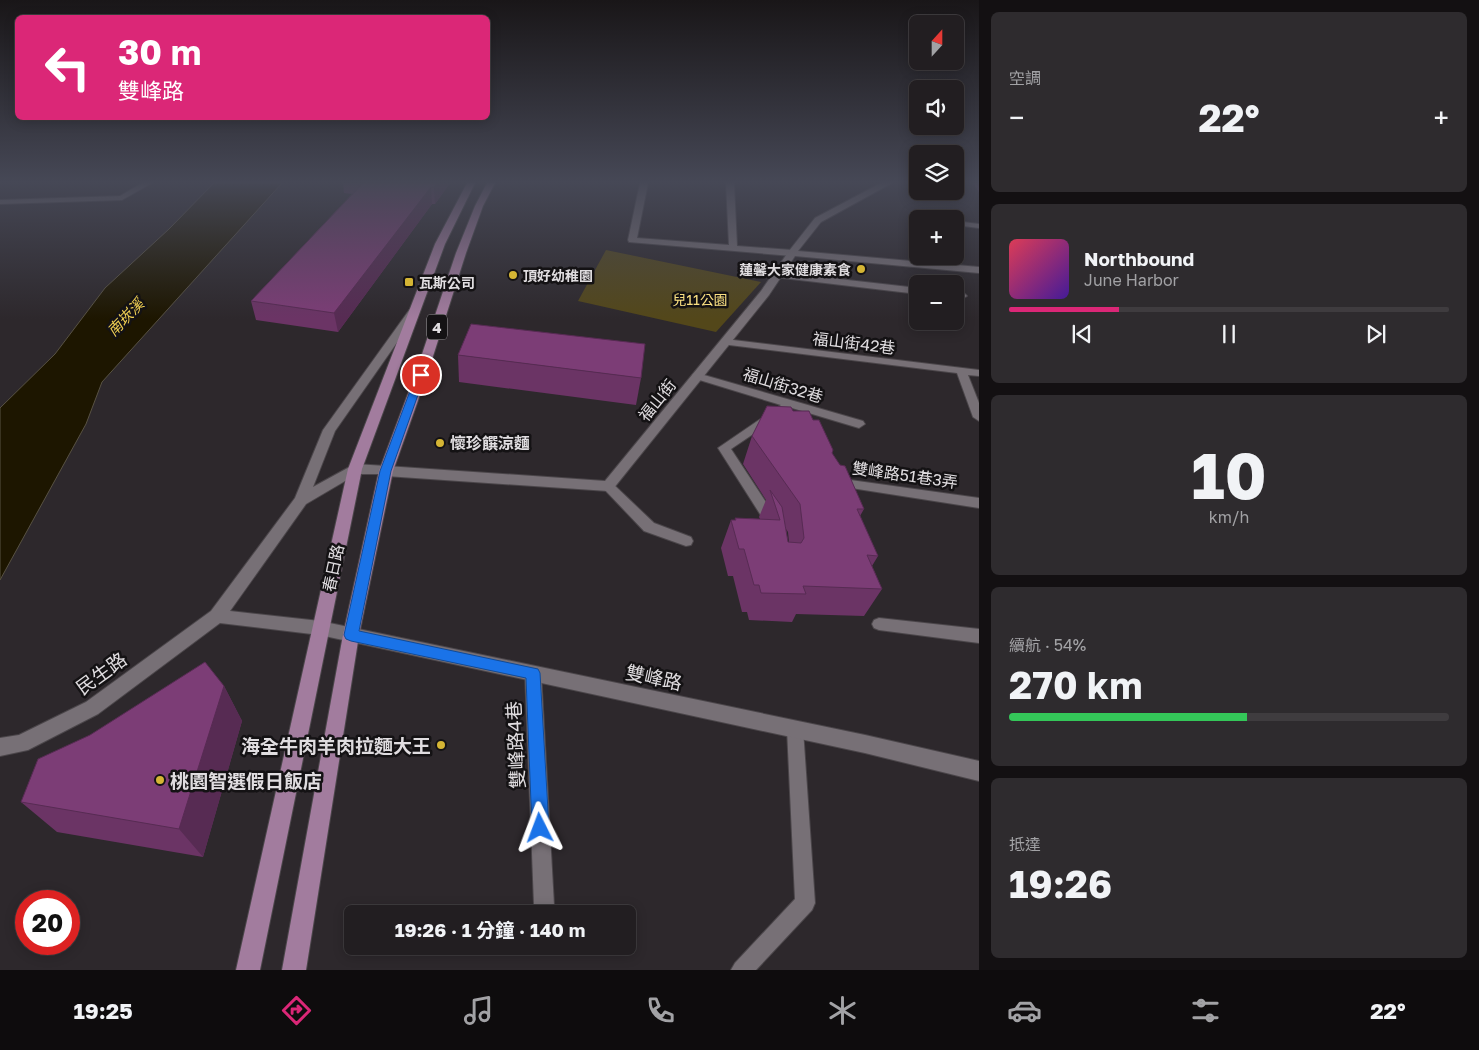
<!DOCTYPE html>
<html lang="zh-TW">
<head>
<meta charset="utf-8">
<style>
  :root { --surface:#221e21; --page:#2e2b2e; --text:#f1f3f6; --muted:#a2a2a5; --line:#3f3c3f; --accent:#db2777 }
  body { margin:0; font-family:"Golos Text","Noto Sans TC",sans-serif; background:var(--page); color:var(--text); height:100vh; display:flex; flex-direction:column; font-size:19px; white-space:nowrap }
  * { box-sizing:border-box; margin:0 }
  p { font-size:16px; color:var(--muted) }
  .icon { flex:none; width:28px; height:28px; fill:none; stroke:currentColor; stroke-width:2; stroke-linecap:round; stroke-linejoin:round }
  .map { position:relative; flex:1; overflow:hidden }
  .sheet { display:flex; flex-direction:column; gap:12px; padding:12px; background:#131012; width:500px }
  .sheet>* { flex:none }
  .guide { position:absolute; left:15px; top:15px; width:475px; height:105px; border-radius:8px; box-shadow:0 2px 12px #0003,0 0 0 1px var(--line); background:#db2777; color:#fff; overflow:hidden }
  .needle { width:32px; rotate:21deg }
  .fabs { position:absolute; left:909px; top:15px; display:grid; gap:10px }
  .fabs a { display:grid; place-items:center; width:55px; height:55px; border-radius:8px; background:var(--surface); box-shadow:0 2px 12px #0003,0 0 0 1px var(--line); font-size:25px }
  .speed { position:absolute; left:15px; top:890px; display:flex; gap:10px; font-size:25px; font-weight:700; text-align:center }
  .speed>* { display:grid; place-content:center; width:65px; height:65px; border-radius:50%; background:var(--surface); box-shadow:0 2px 12px #0003,0 0 0 1px var(--line); line-height:1 }
  .speed .limit { border:8px solid #d22; background:#fff; color:#111 }
  .pin { position:absolute; display:grid; place-items:center; width:42px; height:42px; color:#fff; margin:-21px; border:2px solid #fff; border-radius:50%; box-shadow:0 1px 5px #0007 }
  .me { position:absolute; width:55px; margin:-28px; rotate:357deg; stroke-linejoin:round; filter:drop-shadow(0 0 4px #0008) }
  .turn { display:flex; align-items:center; gap:18px; height:105px; padding:0 20px; font-size:22px }
  .turn .icon { width:65px; height:65px; stroke-width:2.5 }
  .turn b { display:block; font-size:35px; line-height:42px }
  .big { font-size:38px; font-weight:700; line-height:1.1 }
  .sheet .card { flex:1; display:flex; flex-direction:column; justify-content:center; gap:8px; min-width:0; padding:0 18px; border-radius:8px; background:var(--page) }
  .sheet .dial { align-items:center; gap:0 }
  .dial b { font-size:65px; line-height:1 }
  .song { display:flex; align-items:center; gap:15px }
  .cover { width:60px; height:60px; border-radius:8px; background:linear-gradient(135deg,hsl(350 70% 55%),hsl(260 70% 35%)) }
  .played { height:5px; border-radius:2px; background:linear-gradient(90deg,var(--accent) 25%,var(--line) 25%) }
  .keys { display:flex; justify-content:space-around; direction:ltr }
  .heat { display:flex; justify-content:space-between; align-items:center; font-size:28px; direction:ltr }
  .charge { height:8px; border-radius:4px; background:linear-gradient(90deg,#34c759 54%,var(--line) 0) }
  .trip { position:absolute; left:344px; top:905px; width:292px; height:50px; border-radius:8px; background:var(--surface); box-shadow:0 2px 12px #0003,0 0 0 1px var(--line); font-weight:700; line-height:50px; text-align:center }
  .menu { display:flex; height:80px; justify-content:space-around; align-items:center; background:#0e0c0d; color:var(--muted) }
  .menu .icon { width:35px; height:35px }
  .menu .active { color:var(--accent) }
  .menu b { font-size:22px; color:var(--text) }
  main { display:flex; flex:1; min-height:0 }
  .map>svg:first-child { display:block }
  .green { fill:#53471a }
  .water { fill:#1d1600; stroke:#585243 }
  .lines { fill:none; stroke-linecap:round; stroke-linejoin:round }
  .service-casing { stroke:#4b464a; stroke-width:2 }
  .minor-casing { stroke:#4b464a; stroke-width:2 }
  .tertiary-casing { stroke:#4b464a; stroke-width:2 }
  .primary-casing { stroke:#4b464a; stroke-width:2 }
  .service { fill:#777076; fill-rule:evenodd }
  .minor { fill:#777076; fill-rule:evenodd }
  .tertiary { fill:#777076; fill-rule:evenodd }
  .primary { fill:#a27c9e; fill-rule:evenodd }
  .wall { fill:#6b3465; fill-rule:evenodd }
  .shaded-wall { fill:#572b53 }
  .building { fill:#7c3d76; stroke:#572b53 }
  .route { fill:#1a73e8; stroke:#114b97 }
  .poi-dot { fill:#d5b534; stroke:#141214; stroke-width:2 }
  .labels { text-anchor:middle; dominant-baseline:central; stroke-width:5; stroke-linejoin:round; paint-order:stroke }
  .far-poi-label { font-size:14px; font-weight:bold; fill:#e0dde0; stroke:#141214; text-anchor:start }
  .far-park-label { font-size:14px; fill:#fae082; stroke:#141214 }
  .far-water-label { font-size:15px; font-style:italic; fill:#f2d153; stroke:#141214 }
  .shield { fill:#141214; stroke:#a3a0a3; stroke-width:1 }
  .shield-label { font-size:15px; font-weight:bold; fill:#e0dde0 }
  .street-label { font-size:16px; fill:#e0dde0; stroke:#141214 }
  .poi-label { font-size:16px; font-weight:bold; fill:#e0dde0; stroke:#141214; text-anchor:start }
  .near-street-label { font-size:19px; fill:#e0dde0; stroke:#141214 }
  .near-poi-label { font-size:19px; font-weight:bold; fill:#e0dde0; stroke:#141214; text-anchor:end }
</style>
</head>
<body>
<main>
<div class="map">
<svg width="979" height="970" viewBox="0 0 979 970">
  <rect width="100%" height="100%" fill="#2d282c"/>
  <path class="green" d="M606,250L761,282L716,332L578,301Z"/>
  <path class="water" d="M214,183H282L102,382L86,424L0,580V408L55,354L105,288L169,229Z"/>
  <g class="lines">
    <g class="service-casing">
      <g id="service">
        <path d="M640,183H648L637,238L729,245L726,183H734L737,246L792,250L796,253L792,256L629,242L628,240Z"/>
        <path d="M955,221L979,224V228L955,225Z"/>
        <path d="M777,272L918,288V294L774,277L773,275Z"/>
        <path d="M955,292L965,294L967,296L962,299L955,298Z"/>
        <path d="M725,339L979,370V376L968,375L979,403V421L973,417L957,373L721,344L720,342Z"/>
        <path d="M697,373L863,421L865,424L859,428L792,408L731,449L779,522L777,525H767L718,448L781,405L693,378L692,376L693,374Z"/>
        <path d="M836,478L979,498V508L832,485L830,482Z"/>
        <path d="M608,482L612,483L654,523L691,537L693,541L691,545L686,546L644,531L604,489L602,486Z"/>
        <path d="M879,618L979,629V643L879,630L874,628L872,624L874,620Z"/>
        <path d="M533,666L539,668L541,673L554,905L551,912L547,914L537,912L534,905L525,673L527,668Z"/>
        <path d="M795,721L801,723L803,729L815,903L812,910L756,970H731L735,963L795,899L787,729L789,723Z"/>
      </g>
    </g>
    <g class="minor-casing">
      <g id="minor">
        <path d="M142,183H152L122,200L0,204V200L120,196Z"/>
        <path d="M881,183H892L821,222L798,251L979,267V273L795,256L769,295L613,489L608,491L386,476L381,474L379,471L381,468L386,466L605,481L761,291L789,251L815,218Z"/>
        <path d="M320,621L865,735L979,761V781L865,753L320,635L314,633L312,628L314,623Z"/>
      </g>
    </g>
    <g class="tertiary-casing">
      <path id="tertiary" d="M414,308L419,311L335,431L313,487L355,464L386,466L391,468L393,471L391,474H357L306,504L230,611L320,621L326,623L328,628L326,633L320,635L220,623L98,714L28,750L0,756V738L19,735L86,702L211,611L295,498L323,430L410,309Z"/>
    </g>
    <g class="primary-casing">
      <g id="primary">
        <path d="M467,183H475L445,244L362,469L260,970H236L348,469L435,244Z"/>
        <path d="M487,183H495L483,206L466,253L427,375L393,471L359,635L306,970H282L343,635L379,471L415,375L456,253L475,206Z"/>
      </g>
    </g>
    <use href="#service" class="service"/>
    <use href="#minor" class="minor"/>
    <use href="#tertiary" class="tertiary"/>
    <use href="#primary" class="primary"/>
  </g>
  <g class="wall">
    <path d="M343,183H450L435,204H432L338,332L256,320L251,301L352,194L344,193Z"/>
    <path d="M973,183H979V192Z"/>
    <path d="M458,355L641,378L636,405L459,382Z"/>
    <path d="M793,411L813,420L864,509L860,516L878,556L872,566L882,589L864,616L796,614L792,622L749,620L747,612H742L733,576H728L721,548L731,520H735V518L760,519L759,517L766,500L743,464L752,436ZM786,529L788,532L789,542H788Z"/>
    <path d="M224,686L242,721L203,857L57,832L21,802Z"/>
  </g>
  <g class="shaded-wall">
    <path d="M437,183H450L435,204L434,187Z"/>
    <path d="M431,187L432,204L338,332L334,313Z"/>
    <path d="M224,686L242,721L203,857L179,829Z"/>
  </g>
  <g class="building">
    <path d="M363,183H437L434,187H431L334,313L251,301Z"/>
    <path d="M471,324L645,344L641,378L458,355Z"/>
    <path d="M767,406L791,407L793,411H809L813,420H819L833,450L832,453L840,465L845,466L864,509H857L878,556L867,555L882,589L803,586L806,594L761,593L759,585H754L744,549H739L731,520H736L735,518L780,520L770,490L782,507L788,542L801,543L804,538L800,504L752,436Z"/>
    <path d="M205,662L224,686L179,829L21,802L38,759L90,735Z"/>
  </g>
  <linearGradient id="sky" x2="0" y2="1"><stop stop-color="#191618"/><stop offset="0.57" stop-color="#464856"/><stop offset="1" stop-color="#464856" stop-opacity="0"/></linearGradient>
  <rect width="979" height="319" fill="url(#sky)"/>
  <path class="route" d="M421,372L425,375L391,471L359,631L538,669L540,673L549,828L546,834L540,836L534,834L532,828L526,678L351,641L346,639L344,635L380,471L416,375Z"/>
  <g class="poi-dot">
    <circle cx="861" cy="269" r="5"/>
    <circle cx="513" cy="275" r="5"/>
    <rect x="404" y="277" width="10" height="10" rx="2.5"/>
    <circle cx="440" cy="443" r="5"/>
    <circle cx="441" cy="745" r="5"/>
    <circle cx="160" cy="780" r="5"/>
  </g>
  <g class="labels">
    <g class="far-poi-label">
      <text x="851" y="269" text-anchor="end">蓮馨大家健康素食</text>
      <text x="523" y="275">頂好幼稚園</text>
      <text x="419" y="282">瓦斯公司</text>
    </g>
    <g class="far-park-label">
      <text x="700" y="299">兒11公園</text>
    </g>
    <g class="far-water-label">
      <text transform="translate(125 317) rotate(-46)">南崁溪</text>
    </g>
    <rect class="shield" x="427" y="314.5" width="20" height="25" rx="4"/>
    <g class="shield-label">
      <text x="437" y="327">4</text>
    </g>
    <g class="street-label">
      <text transform="translate(854 343) rotate(7)">福山街42巷</text>
      <text transform="translate(783 385) rotate(17)">福山街32巷</text>
      <text transform="translate(657 400) rotate(-51)">福山街</text>
      <text transform="translate(905 475) rotate(8)">雙峰路51巷3弄</text>
      <text transform="translate(333 568) rotate(-78)">春日路</text>
    </g>
    <g class="poi-label">
      <text x="450" y="443">懷珍饌涼麵</text>
    </g>
    <g class="near-street-label">
      <text transform="translate(101 673) rotate(-36)">民生路</text>
      <text transform="translate(654 677) rotate(12)">雙峰路</text>
      <text transform="translate(515 745) rotate(-93)">雙峰路4巷</text>
    </g>
    <g class="near-poi-label">
      <text x="431" y="745">海全牛肉羊肉拉麵大王</text>
      <text x="170" y="780" text-anchor="start">桃園智選假日飯店</text>
    </g>
  </g>
</svg>
<div class="fabs">
<a><svg class="needle" viewBox="-14 -14 28 28"><path d="M0-13l5 13h-10z" fill="#e53935"/><path d="M0 13l5-13h-10z" fill="#a2a2a5"/></svg></a>
<a><svg class="icon" aria-label="sound" viewBox="0 0 24 24"><path d="M4 9h4l5-4v14l-5-4H4zM17 9q2 3 0 6"/></svg></a>
<a><svg class="icon" aria-label="layers" viewBox="0 0 24 24"><path d="M12 4l9 5-9 5-9-5zM3 14l9 5 9-5"/></svg></a>
<a>+</a>
<a>−</a>
</div>
<div class="speed"><div class="limit">20</div></div>
<div class="pin" style="left:421px;top:375px;background:#d93025"><svg class="icon" aria-label="arrive" viewBox="0 0 24 24"><path d="M6 21V4h12l-3 4 3 4H6"/></svg></div>
<svg class="me" style="left:540px;top:828px" viewBox="-20 -20 40 40"><path d="M0-17L14 15 0 8-14 15z" fill="#1a73e8" stroke="#fff" stroke-width="4"/></svg>
<div class="trip">19:26 · 1 分鐘 · 140 m</div>
<div class="guide">
<div class="turn"><svg class="icon" aria-label="left" viewBox="0 0 24 24"><path d="M17 20v-9H6M10 6l-5 5 5 5"/></svg><div><b>30 m</b>雙峰路</div></div>
</div>
</div>
<section class="sheet">
<div class="card"><p>空調</p>
<div class="heat"><a>−</a><b class="big">22°</b><a>+</a></div>
</div>
<div class="card">
<div class="song"><i class="cover"></i><div><b>Northbound</b><p>June Harbor</p></div></div>
<div class="played"></div>
<div class="keys"><svg class="icon" aria-label="previous" viewBox="0 0 24 24"><path d="M18 5L8 12l10 7zM5 5v14"/></svg><svg class="icon" aria-label="pause" viewBox="0 0 24 24"><path d="M8 5v14M16 5v14"/></svg><svg class="icon" aria-label="next" viewBox="0 0 24 24"><path d="M6 5l10 7-10 7zM19 5v14"/></svg></div>
</div>
<div class="card dial"><b>10</b><p>km/h</p></div>
<div class="card"><p>續航 · 54%</p><b class="big">270 km</b><div class="charge"></div></div>
<div class="card"><p>抵達</p><b class="big">19:26</b></div>
</section>
</main>
<nav class="menu">
<b>19:25</b>
<svg class="icon active" aria-label="directions" viewBox="0 0 24 24"><path d="M12 3l9 9-9 9-9-9zM9 14v-3h6M13 9l2 2-2 2"/></svg>
<svg class="icon" aria-label="music" viewBox="0 0 24 24"><path d="M9 18V5l10-2v13"/><circle cx="6" cy="18" r="3"/><circle cx="16" cy="16" r="3"/></svg>
<svg class="icon" aria-label="phone" viewBox="0 0 24 24"><path d="M5 4h4l2 5-3 2q2 4 5 5l2-3 5 2v4C11 20 4 13 5 4z"/></svg>
<svg class="icon" aria-label="climate" viewBox="0 0 24 24"><path d="M12 3v18M4 7l16 10M4 17L20 7"/></svg>
<svg class="icon" aria-label="car" viewBox="0 0 24 24"><path d="M5 17H2v-5l4-1 3-4h7l3 4 3 1v5h-3M9 17h6M6 11h13"/><circle cx="7" cy="17" r="2"/><circle cx="17" cy="17" r="2"/></svg>
<svg class="icon" aria-label="filters" viewBox="0 0 24 24"><path d="M4 7h16M4 17h16"/><circle cx="9" cy="7" r="2"/><circle cx="15" cy="17" r="2"/></svg>
<b>22°</b>
</nav>
</body>
</html>
